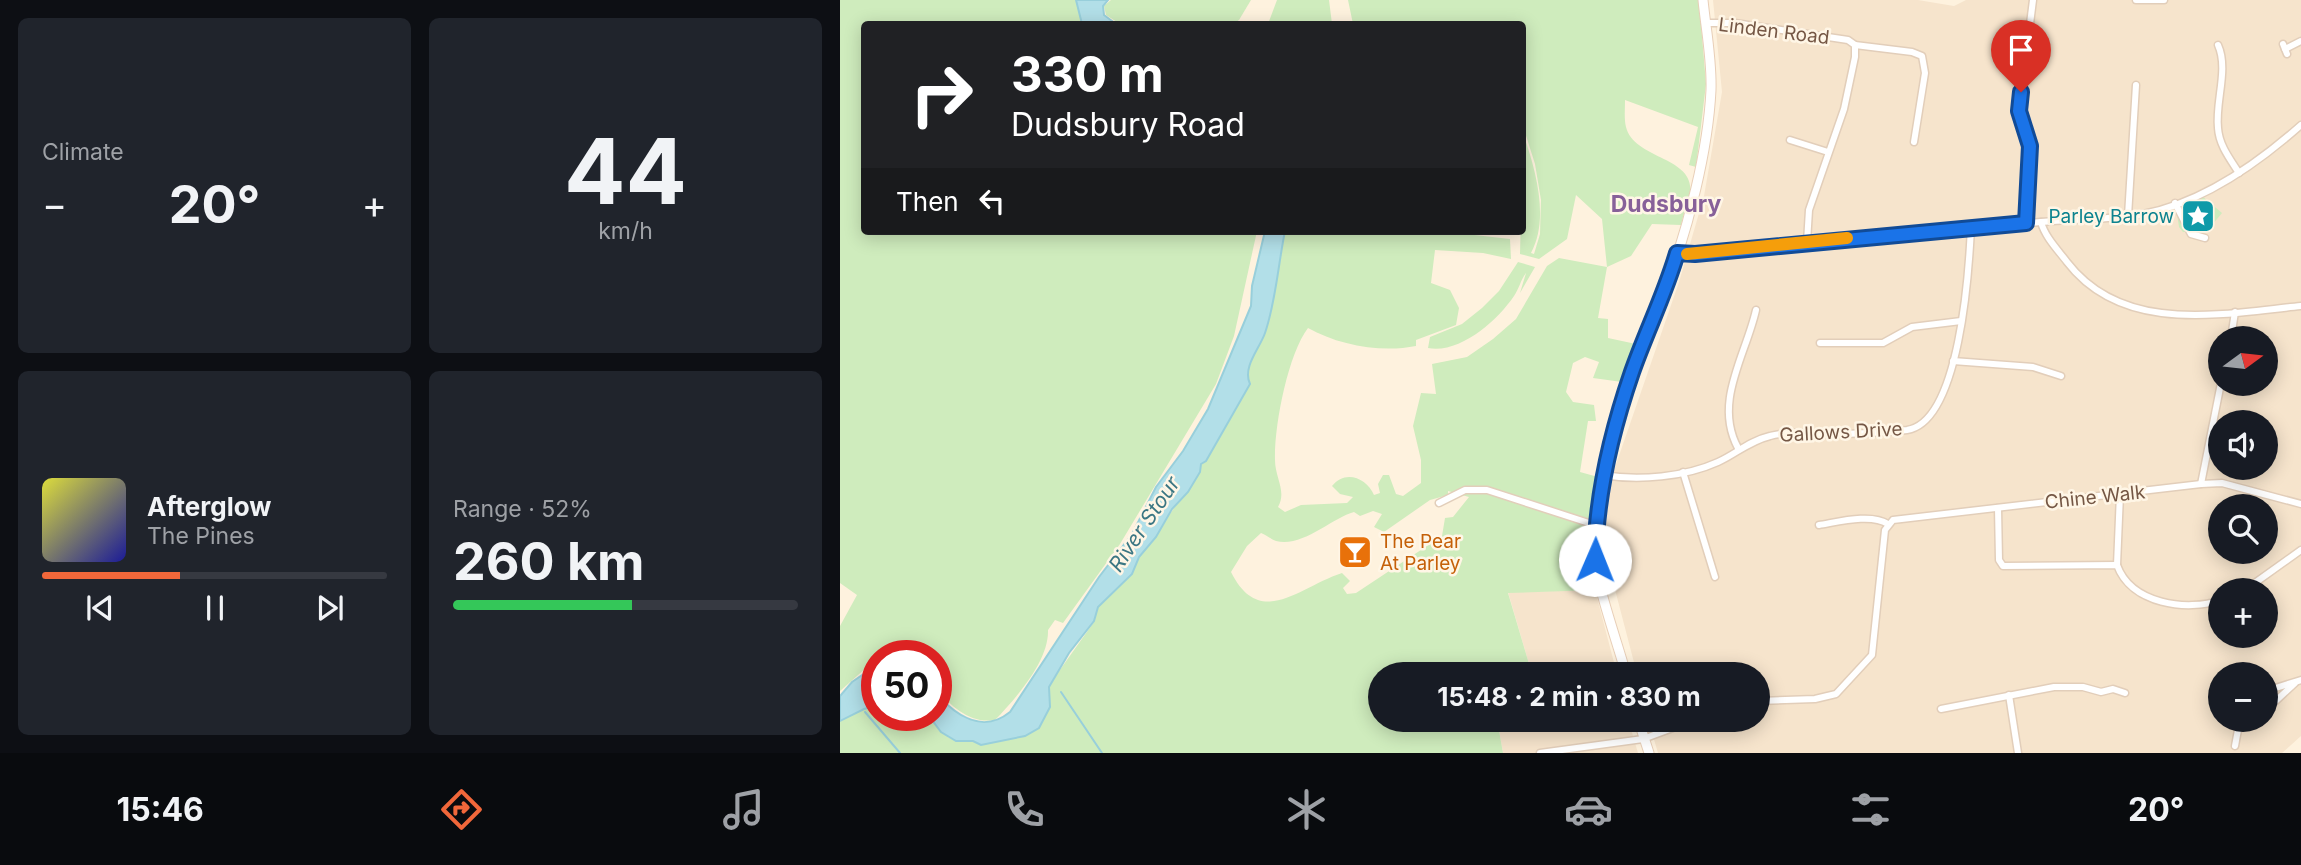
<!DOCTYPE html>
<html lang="en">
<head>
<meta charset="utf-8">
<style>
  :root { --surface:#171b24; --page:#20242c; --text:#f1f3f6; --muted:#9ea1a6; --line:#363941; --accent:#f1673a }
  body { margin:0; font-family:Inter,sans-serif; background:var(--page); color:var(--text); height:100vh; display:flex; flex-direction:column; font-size:26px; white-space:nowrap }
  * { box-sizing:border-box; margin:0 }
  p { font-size:23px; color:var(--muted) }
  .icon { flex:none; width:38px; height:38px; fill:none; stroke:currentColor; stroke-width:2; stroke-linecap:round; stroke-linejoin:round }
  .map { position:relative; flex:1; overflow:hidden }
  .details { display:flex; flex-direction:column; gap:18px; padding:18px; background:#0d0f14; width:840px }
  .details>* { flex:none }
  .top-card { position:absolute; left:21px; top:21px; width:665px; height:214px; border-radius:7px; box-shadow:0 4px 18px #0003; background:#202124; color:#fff; overflow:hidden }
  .needle { width:46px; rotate:75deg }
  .controls { position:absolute; left:1368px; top:326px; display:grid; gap:14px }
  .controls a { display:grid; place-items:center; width:70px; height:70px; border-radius:50%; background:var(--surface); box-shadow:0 4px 18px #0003; font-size:35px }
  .speed { position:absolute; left:21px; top:640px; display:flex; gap:14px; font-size:35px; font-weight:700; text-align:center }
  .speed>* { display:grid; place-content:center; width:91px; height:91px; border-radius:50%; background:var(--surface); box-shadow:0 4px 18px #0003; line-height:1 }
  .speed .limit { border:10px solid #d22; background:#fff; color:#111 }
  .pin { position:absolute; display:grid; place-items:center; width:60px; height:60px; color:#fff; margin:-72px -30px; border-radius:50% 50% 50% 0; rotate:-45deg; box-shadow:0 0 7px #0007 }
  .pin .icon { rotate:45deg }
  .me { position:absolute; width:77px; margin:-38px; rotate:1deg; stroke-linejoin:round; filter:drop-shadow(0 0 5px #0008) }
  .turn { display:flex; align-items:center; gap:24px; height:147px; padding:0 35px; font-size:32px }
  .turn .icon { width:91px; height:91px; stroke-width:2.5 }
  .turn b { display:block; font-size:49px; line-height:60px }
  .then { display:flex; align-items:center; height:66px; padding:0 35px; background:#0003; gap:14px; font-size:26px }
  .big { font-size:52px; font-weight:700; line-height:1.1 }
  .details .card { flex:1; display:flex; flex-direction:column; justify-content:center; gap:10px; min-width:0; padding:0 24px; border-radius:10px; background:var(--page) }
  .details .dial { align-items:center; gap:0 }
  .dial b { font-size:91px; line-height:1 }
  .song { display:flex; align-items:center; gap:21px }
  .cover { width:84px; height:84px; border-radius:10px; background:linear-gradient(135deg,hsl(60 70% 55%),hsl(240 70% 35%)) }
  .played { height:7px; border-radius:4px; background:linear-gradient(90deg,var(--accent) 40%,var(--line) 40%) }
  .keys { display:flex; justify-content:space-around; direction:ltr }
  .heat { display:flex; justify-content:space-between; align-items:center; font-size:38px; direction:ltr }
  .charge { height:10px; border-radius:5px; background:linear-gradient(90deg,#34c759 52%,var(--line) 0) }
  .details .tiles { flex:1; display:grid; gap:18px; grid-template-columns:repeat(2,1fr) }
  .trip { position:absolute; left:528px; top:662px; width:402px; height:70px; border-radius:35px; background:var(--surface); box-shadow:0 4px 18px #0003; font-weight:700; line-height:70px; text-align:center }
  .dock { display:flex; height:112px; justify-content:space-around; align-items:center; background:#090b0e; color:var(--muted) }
  .dock .icon { width:49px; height:49px }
  .dock .selected { color:var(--accent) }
  .dock b { font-size:32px; color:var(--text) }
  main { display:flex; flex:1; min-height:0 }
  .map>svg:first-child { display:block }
  .residential { fill:#f6e4cc; fill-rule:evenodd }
  .green { fill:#cfecbd; fill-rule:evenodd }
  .water { fill:#b2dfe8; stroke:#98cfdb; stroke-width:2 }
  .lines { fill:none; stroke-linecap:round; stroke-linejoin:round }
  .stream { stroke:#98cfdb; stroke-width:2 }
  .minor-casing { stroke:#e2ceba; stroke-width:9 }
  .secondary-casing { stroke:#e8cfb8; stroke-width:11 }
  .minor { stroke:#fff; stroke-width:6 }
  .secondary { stroke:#fff; stroke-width:9 }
  .route-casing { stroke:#114b97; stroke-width:18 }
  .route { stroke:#1a73e8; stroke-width:12 }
  .slow { stroke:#f59e0b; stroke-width:12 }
  .labels { text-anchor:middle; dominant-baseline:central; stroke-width:5; stroke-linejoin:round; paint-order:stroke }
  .street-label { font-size:19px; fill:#755745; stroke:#fff6e6 }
  .culture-label { font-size:19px; fill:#0d838f; stroke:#fff6e6; text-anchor:end }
  .food-label { font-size:19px; fill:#c56008; stroke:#fff6e6; text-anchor:start }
  .water-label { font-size:21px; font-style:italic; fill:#3b7683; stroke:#fff6e6 }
  .quarter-label { font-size:23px; font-weight:bold; fill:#876099; stroke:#fff6e6 }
</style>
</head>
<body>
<main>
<section class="details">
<div class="tiles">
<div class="card"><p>Climate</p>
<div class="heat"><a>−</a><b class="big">20°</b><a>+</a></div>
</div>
<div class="card dial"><b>44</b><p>km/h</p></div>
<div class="card">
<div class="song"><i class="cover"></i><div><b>Afterglow</b><p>The Pines</p></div></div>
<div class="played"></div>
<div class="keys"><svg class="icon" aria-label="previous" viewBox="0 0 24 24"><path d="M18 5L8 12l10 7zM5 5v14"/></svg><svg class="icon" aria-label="pause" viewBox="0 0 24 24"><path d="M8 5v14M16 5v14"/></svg><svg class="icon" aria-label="next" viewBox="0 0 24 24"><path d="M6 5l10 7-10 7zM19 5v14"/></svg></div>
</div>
<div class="card"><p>Range · 52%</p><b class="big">260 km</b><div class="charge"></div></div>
</div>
</section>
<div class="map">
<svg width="1461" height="753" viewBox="0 0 1461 753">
  <rect width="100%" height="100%" fill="#fef2de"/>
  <g class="residential">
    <path d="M873,0H1078L1114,6L1126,0H1461V736L1442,753H818L808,719H919V674H797L766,555L764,525L772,476L839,282L864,196L882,92ZM1381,338H1426V383H1381ZM1381,422H1426V467H1381ZM1381,506H1426V551H1381ZM1381,590H1426V635H1381ZM1381,674H1426V719H1381Z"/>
    <path d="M755,590L777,674H692L668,592Z"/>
    <path d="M657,719H788L798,753H663Z"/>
  </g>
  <g class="green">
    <path d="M0,0H236L242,24H24V231H417L394,336L376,384L280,544L223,623L215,620L208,630C209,661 176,698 155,720C130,724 113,707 96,690V656H37V664L26,668L0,691V626L17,595L0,583Z"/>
    <path d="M271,0H411L399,20L393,24H280L266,15L264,6Z"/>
    <path d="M437,0H489L492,24H428Z"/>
    <path d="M508,0H859L866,84L856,167L849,165L858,127L785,100C785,109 784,119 786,127C794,160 856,156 850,194C848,204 843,215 841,225L812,224L791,256L767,267L758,318L768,319V338L796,344L782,382L753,378L759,362L745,357L733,363L726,392L733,402L754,405L756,421H748L740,472L758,477L747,563L755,590L668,593L692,674H541V719H657L663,753H0V721L24,709L37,706V716H89C96,724 106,739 117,741C122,742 128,740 134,741C164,750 186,725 210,707L209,688L212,681L254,622L258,607L292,574L299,557L360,472L361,464L366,461L410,384C402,367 420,349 425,333C436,301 438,265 445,231H599L670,239L671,259L643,253L595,250L591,283L610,290L619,308L616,325L576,340V346C541,353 498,345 468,328C448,354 434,426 435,460C435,478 447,491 438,507L445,512L461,505L507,503L513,497L500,494L492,486C505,469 527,478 534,495L540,493L538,484L543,475H549L556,494L563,496L581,483V460L573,426L581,393L596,394L592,364L627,357L653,339L676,319L707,266L719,258L767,267L762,219L736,195L727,239L699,259L680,254L683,133C695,168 710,218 691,253L694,254L700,234L701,200L695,164L683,126L682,24H513ZM608,491L629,497L613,517L605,518L602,536L516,593L507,594L503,588L510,581L502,573C459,587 420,630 391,572L407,546L421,533C426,535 431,539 436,541C462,548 492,518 514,512L520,516L533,511L542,514L534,527L544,532L590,500L608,495Z"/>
    <path d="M1363,197L1382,213L1367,231L1343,232L1339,227L1337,214Z"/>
    <path d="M678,262L695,267L680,293L686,273C681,279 679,289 674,296C657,321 620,354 588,348L590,337L622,324L642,308L659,291Z"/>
  </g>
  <g class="water">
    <path d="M236,0H268L263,6L264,15L276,24H242Z"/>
    <path d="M425,231H445C438,265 436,301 425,333C420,348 402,367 410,384L366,461L361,464L360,472L348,492L332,509L316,537L299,557L292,574L258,607L254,621L229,653L209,687L210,707L199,728L185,736L141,745L133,741H116L101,732L89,716H96V693C116,716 143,734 170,712L259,577L292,534L316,487L343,451L368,409L411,306L412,286Z"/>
    <path d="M37,665V706L24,709L0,721V696L12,682Z"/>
  </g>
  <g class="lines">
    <g class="stream">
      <path d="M221,692L262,753"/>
      <path d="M25,712L60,753"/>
    </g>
    <g class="minor-casing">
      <g id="minor">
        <path d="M1296,0H1324"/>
        <path d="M865,23H895L1008,40L1015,45V57L1004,109L969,210L967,242"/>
        <path d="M1443,44L1447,54"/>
        <path d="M1015,45L1072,52L1082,56L1085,73L1074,142"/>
        <path d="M1378,45C1389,69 1375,102 1378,128C1379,145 1390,159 1399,173"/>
        <path d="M1445,49L1461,41"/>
        <path d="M950,140L988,152"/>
        <path d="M1335,203L1351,234L1365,238"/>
        <path d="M1288,216L1296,85"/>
        <path d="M1201,222C1235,219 1270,220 1303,214C1362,203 1417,164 1461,125"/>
        <path d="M1186,223L1190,146L1179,111L1193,0"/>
        <path d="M837,253L855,254L1201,222C1205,237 1218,250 1227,262C1283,335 1381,314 1461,306"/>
        <path d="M1391,338L1395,312"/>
        <path d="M980,343H1043L1072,327L1121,321"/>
        <path d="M1113,361L1193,367L1221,376"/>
        <path d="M898,448C873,402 906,355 916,310"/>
        <path d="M843,472L875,577"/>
        <path d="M763,475C799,481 845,477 878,462C896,454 909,441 930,436C948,431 969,433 988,434C1014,434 1042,433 1067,430C1120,422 1129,270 1131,227"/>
        <path d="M1361,484L1381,383"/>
        <path d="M599,503L625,490H647L755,525"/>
        <path d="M1158,508L1159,560L1163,566L1277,565C1291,604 1347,612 1381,600"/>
        <path d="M979,525C998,522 1031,513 1048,524"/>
        <path d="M1277,565L1280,494"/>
        <path d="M1405,590L1461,550"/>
        <path d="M1426,691L1461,680"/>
        <path d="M1169,695L1178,753"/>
        <path d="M919,701L975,699L996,694L1032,655L1045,530L1053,520L1361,484L1382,483L1461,504"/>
        <path d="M1101,709L1214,687H1243L1261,692L1273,689L1285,693"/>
        <path d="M1426,710L1455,683"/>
        <path d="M1395,746L1400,719"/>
        <path d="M700,753L803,739L857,719"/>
      </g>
    </g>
    <g class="secondary-casing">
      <g id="secondary">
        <path d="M786,674C778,644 756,584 755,556C753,460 796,374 827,286C848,227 868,152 871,90C872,60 866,30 863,0"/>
        <path d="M798,719L809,753"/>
      </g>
    </g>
    <use href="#minor" class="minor"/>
    <use href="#secondary" class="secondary"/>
  </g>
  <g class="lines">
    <g class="route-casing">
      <path id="route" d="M755,560C756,496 771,433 792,372C806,332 825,294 837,253L855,254L1186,223L1190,146L1179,111L1181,92"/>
    </g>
    <use href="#route" class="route"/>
    <path class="slow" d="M847,254L1007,238"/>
  </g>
  <defs>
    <g id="sight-square" transform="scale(1.75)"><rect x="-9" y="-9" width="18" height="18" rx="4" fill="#0f9aa8" stroke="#fff6e6"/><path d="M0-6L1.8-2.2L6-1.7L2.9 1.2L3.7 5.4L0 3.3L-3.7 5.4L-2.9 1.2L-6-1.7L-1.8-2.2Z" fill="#fff"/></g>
    <g id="bar-square" transform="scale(1.75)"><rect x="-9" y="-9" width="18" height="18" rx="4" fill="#e8710a" stroke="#fff6e6"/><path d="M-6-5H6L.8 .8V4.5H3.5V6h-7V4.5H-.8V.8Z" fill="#fff"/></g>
  </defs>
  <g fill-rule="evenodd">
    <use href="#sight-square" x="1358" y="216"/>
    <use href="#bar-square" x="515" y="552"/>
  </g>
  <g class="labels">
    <g class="street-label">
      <text transform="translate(934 31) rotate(7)">Linden Road</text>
      <text transform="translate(1001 432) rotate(-3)">Gallows Drive</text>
      <text transform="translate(1255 497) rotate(-6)">Chine Walk</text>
    </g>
    <g class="culture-label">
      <text x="1334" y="216">Parley Barrow</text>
    </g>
    <g class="food-label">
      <text x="540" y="541">The Pear<tspan x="540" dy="22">At Parley</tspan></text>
    </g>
    <g class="water-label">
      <text transform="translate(304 524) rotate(-56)">River Stour</text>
    </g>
    <g class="quarter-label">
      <text x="826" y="204">Dudsbury</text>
    </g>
  </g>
</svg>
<div class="controls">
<a><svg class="needle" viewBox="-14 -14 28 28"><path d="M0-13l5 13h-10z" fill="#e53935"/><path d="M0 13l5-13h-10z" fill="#9ea1a6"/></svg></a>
<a><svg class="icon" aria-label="sound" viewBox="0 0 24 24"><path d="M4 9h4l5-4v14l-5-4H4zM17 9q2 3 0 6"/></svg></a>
<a><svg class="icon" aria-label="search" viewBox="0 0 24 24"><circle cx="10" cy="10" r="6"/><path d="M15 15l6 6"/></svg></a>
<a>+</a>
<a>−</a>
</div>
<div class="speed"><div class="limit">50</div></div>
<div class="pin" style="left:1181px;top:92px;background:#d93025"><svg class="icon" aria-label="arrive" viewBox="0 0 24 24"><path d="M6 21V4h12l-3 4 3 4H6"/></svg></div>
<svg class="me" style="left:755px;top:560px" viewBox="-20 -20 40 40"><circle r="19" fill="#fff"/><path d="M0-13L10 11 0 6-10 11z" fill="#1a73e8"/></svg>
<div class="trip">15:48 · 2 min · 830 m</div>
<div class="top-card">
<div class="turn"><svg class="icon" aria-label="right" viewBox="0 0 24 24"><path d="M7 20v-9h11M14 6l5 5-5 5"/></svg><div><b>330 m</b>Dudsbury Road</div></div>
<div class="then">Then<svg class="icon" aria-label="left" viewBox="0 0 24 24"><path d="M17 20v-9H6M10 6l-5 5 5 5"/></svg></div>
</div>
</div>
</main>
<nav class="dock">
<b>15:46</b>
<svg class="icon selected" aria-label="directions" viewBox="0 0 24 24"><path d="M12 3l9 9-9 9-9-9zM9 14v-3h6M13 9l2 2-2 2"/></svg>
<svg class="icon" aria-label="music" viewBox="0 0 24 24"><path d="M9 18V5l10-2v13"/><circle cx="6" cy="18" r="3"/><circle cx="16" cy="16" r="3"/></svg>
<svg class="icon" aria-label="phone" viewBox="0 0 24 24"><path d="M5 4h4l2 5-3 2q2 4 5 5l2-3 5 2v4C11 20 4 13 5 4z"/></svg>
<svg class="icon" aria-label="climate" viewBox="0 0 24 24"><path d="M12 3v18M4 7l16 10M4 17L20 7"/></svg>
<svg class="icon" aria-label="car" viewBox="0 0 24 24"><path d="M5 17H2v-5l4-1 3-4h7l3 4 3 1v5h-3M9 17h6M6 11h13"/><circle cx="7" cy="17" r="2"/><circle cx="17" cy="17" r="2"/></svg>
<svg class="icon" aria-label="filters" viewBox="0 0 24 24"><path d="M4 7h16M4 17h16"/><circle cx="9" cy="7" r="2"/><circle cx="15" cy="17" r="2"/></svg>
<b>20°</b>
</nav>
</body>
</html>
